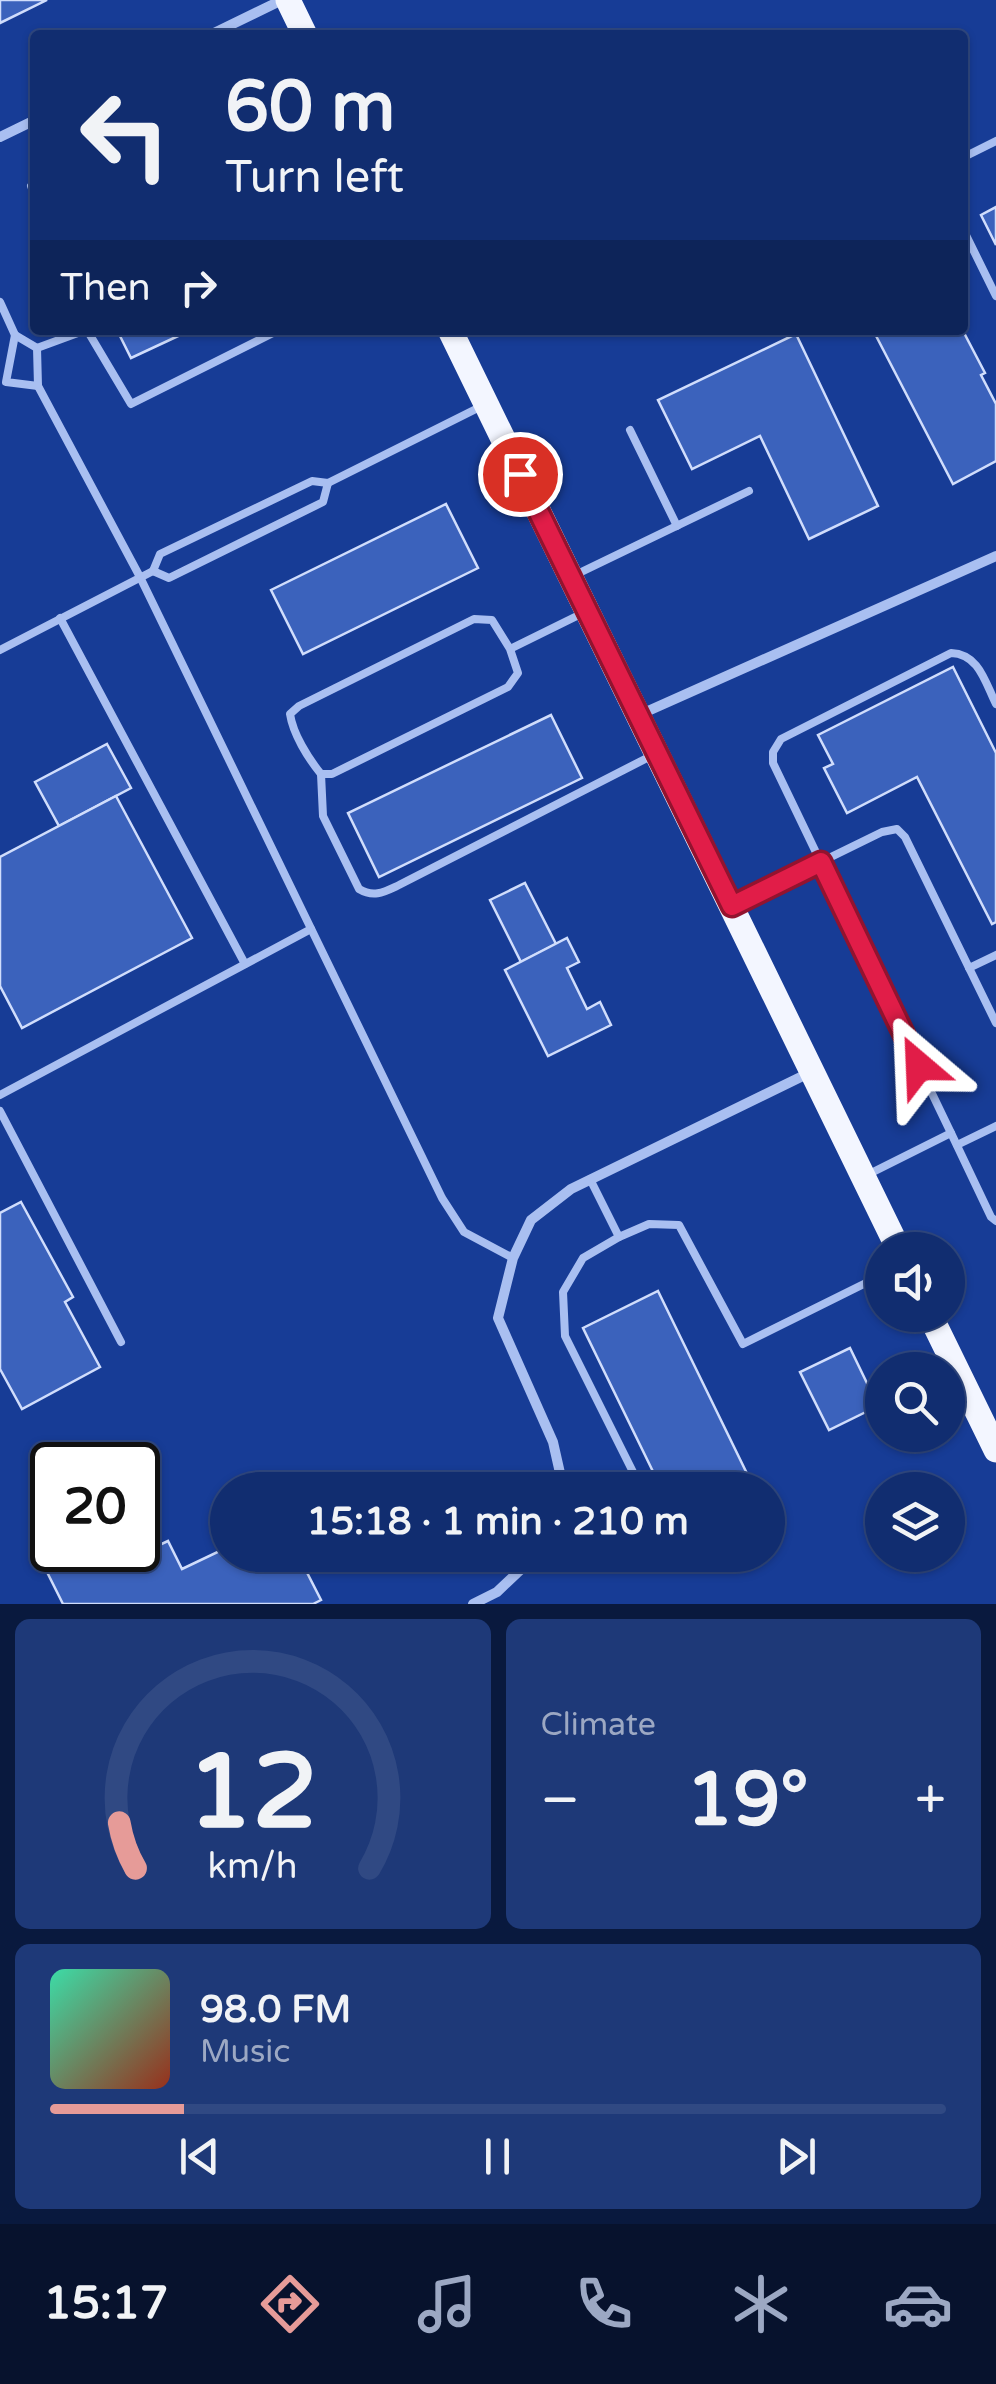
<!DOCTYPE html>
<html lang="en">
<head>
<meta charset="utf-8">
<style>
  :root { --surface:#112d70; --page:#1e3978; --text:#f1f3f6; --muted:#9ca8c3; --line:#304983; --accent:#e69b98 }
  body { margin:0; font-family:"Varela Round",sans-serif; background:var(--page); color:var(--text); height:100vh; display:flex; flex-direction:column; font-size:38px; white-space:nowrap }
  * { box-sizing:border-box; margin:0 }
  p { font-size:32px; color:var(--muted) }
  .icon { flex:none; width:55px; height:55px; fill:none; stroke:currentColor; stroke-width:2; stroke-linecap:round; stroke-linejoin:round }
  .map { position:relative; height:1604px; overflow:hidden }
  .sheet { display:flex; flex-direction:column; gap:15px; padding:15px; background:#09193e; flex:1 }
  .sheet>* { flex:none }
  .hud { position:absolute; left:30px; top:30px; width:938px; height:305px; border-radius:10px; box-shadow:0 2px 8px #0004,0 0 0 2px var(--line); background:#112d70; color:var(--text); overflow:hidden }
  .buttons { position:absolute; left:865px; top:1232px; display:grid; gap:20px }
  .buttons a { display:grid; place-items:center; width:100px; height:100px; border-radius:50%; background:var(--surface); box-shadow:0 2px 8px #0004,0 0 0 2px var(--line); font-size:50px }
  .speed { position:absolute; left:30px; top:1442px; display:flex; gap:20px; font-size:50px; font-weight:700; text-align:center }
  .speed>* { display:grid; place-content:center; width:130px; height:130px; border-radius:50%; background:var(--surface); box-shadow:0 2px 8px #0004,0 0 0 2px var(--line); line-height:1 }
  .speed .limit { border:5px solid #111; border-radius:15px; background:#fff; color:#111 }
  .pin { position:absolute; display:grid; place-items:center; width:85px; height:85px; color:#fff; margin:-42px; border:5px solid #fff; border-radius:50%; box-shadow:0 2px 10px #0007 }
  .me { position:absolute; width:110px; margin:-55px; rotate:334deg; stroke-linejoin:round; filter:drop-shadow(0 0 8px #0008) }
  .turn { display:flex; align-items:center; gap:35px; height:210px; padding:0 30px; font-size:45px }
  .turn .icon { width:130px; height:130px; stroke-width:2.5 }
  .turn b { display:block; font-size:70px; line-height:85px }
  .then { display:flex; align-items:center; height:95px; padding:0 30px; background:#0003; gap:20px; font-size:38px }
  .big { font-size:75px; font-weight:800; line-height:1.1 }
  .sheet .tile { flex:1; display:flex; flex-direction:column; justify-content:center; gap:15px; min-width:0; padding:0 35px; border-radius:15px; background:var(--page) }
  .sheet .dial { align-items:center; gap:0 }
  .dial svg { height:260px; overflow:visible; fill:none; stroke:var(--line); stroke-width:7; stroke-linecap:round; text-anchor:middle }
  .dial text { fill:var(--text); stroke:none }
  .song { display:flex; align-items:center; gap:30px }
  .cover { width:120px; height:120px; border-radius:15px; background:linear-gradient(135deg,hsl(160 70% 55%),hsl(10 70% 35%)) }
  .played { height:10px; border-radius:5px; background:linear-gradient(90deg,var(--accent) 15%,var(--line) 15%) }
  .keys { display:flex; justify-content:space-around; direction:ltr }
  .heat { display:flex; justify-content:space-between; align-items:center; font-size:55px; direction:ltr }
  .sheet .tiles { flex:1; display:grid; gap:15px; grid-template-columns:1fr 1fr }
  .tile:last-child { grid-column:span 2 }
  .trip { position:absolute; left:210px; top:1472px; width:575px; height:100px; border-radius:50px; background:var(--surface); box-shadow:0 2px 8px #0004,0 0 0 2px var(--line); font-weight:800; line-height:100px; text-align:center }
  .menu { display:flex; height:160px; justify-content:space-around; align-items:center; background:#07122d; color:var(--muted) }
  .menu .icon { width:70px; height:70px }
  .menu .current { color:var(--accent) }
  .menu b { font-size:45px; color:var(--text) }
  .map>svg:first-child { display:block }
  .building { fill:#3b62bc; stroke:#d0ddfc; stroke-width:2.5 }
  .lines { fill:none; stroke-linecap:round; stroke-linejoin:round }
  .service { stroke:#a9bff1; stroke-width:8 }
  .minor { stroke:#a9bff1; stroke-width:10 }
  .primary { stroke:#f3f6ff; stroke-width:25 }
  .route-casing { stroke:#92132f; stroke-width:25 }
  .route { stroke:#e11d48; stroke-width:18 }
</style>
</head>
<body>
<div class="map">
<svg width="996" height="1604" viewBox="0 0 996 1604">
  <rect width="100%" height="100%" fill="#173c96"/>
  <g class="building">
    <path d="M0,0H47L0,23Z"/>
    <path d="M996,207V245L981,215Z"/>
    <path d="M962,329L985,373L981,375L996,404V461L953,484L873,330Z"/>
    <path d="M117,330H191L131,358Z"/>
    <path d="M796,334L878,506L809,539L760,436L692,469L658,400Z"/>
    <path d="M446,504L478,568L303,654L271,590Z"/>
    <path d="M953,667L996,753V922L992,924L917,777L847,813L824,768L833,764L818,735Z"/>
    <path d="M551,715L582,778L379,877L348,813Z"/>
    <path d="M107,744L131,788L59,826L35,782Z"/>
    <path d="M116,796L192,938L22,1028L0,986V857Z"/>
    <path d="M525,883L556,944L521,962L490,900Z"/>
    <path d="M567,938L579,962L567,968L587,1009L600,1002L611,1025L548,1056L505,970Z"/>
    <path d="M21,1202L73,1297L65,1302L100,1367L22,1409L0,1369V1213Z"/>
    <path d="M658,1291L754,1488L750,1490H662L583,1328Z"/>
    <path d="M850,1348L878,1406L829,1430L800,1372Z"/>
    <path d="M52,1537V1550L138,1549L140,1554L168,1541L182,1569L228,1547V1555H298L321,1600L313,1604H63L34,1546Z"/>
  </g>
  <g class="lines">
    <g class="service">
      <path d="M962,158L996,141"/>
      <path d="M35,184L31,186L35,196"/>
      <path d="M962,227L996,296"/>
      <path d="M0,302L15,335L37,348L38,386L140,577L442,1198L464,1232L513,1258"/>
      <path d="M87,330L131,404L279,330"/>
      <path d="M15,335L6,382L38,386"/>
      <path d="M37,348L86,330"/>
      <path d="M630,430L677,526"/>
      <path d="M153,571L160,554L312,481L328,483L482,406"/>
      <path d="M153,571L169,578L323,502L328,483"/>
      <path d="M575,575L749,491"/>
      <path d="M60,618L245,964"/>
      <path d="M510,649L518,673L508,687L332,774H321C308,758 293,734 290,714L299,706L474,619L492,620L510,649L583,613"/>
      <path d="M0,650L153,571"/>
      <path d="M321,774L323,816L359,889C374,898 384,892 399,885L651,756"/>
      <path d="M737,903L882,832L897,829L905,837L996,1023"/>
      <path d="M969,968L996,955"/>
      <path d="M0,1095L311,929"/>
      <path d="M0,1111L121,1342"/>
      <path d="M951,1133L773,763V752L781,739L951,653C979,654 985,682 996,704"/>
      <path d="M957,1145L996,1126"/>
      <path d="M867,1175L951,1133L991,1217L996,1221"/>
      <path d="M590,1179L619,1237L649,1224L679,1225L743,1344L882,1275"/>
      <path d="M619,1237L583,1258L563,1292L565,1336L642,1490"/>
    </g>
    <g class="minor">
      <path d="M210,35L282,0"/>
      <path d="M0,137L35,120"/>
      <path d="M639,715L996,556"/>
      <path d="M559,1490L560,1473L553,1442L498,1318L513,1258L531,1220L571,1189L809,1073"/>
      <path d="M473,1604L497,1592L536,1555"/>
    </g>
    <g class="primary">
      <path d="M288,0L305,35"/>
      <path d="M450,330L899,1250"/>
      <path d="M930,1315L996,1450"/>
    </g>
  </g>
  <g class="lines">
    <g class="route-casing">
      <path id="route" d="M520,474L732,906L821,862L919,1066"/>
    </g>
    <use href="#route" class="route"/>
  </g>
</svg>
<div class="buttons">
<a><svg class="icon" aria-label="sound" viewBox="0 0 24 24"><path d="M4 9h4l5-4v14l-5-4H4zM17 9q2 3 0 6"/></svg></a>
<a><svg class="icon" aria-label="search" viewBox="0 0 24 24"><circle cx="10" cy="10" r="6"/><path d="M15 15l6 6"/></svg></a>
<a><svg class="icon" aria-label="layers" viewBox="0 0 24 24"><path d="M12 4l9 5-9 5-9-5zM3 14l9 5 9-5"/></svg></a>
</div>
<div class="speed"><div class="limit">20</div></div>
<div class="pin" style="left:520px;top:474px;background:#d93025"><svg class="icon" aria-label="arrive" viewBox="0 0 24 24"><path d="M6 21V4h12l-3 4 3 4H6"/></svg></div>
<svg class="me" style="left:919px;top:1066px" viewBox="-20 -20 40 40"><path d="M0-17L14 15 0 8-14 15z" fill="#e11d48" stroke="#fff" stroke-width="4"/></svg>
<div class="trip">15:18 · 1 min · 210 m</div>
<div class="hud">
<div class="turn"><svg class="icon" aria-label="left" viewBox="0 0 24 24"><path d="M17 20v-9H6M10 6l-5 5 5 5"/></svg><div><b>60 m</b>Turn left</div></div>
<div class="then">Then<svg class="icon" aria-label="right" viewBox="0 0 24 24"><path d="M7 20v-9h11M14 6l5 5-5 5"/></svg></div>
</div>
</div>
<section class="sheet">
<div class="tiles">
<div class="tile dial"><svg viewBox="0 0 100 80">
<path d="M14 69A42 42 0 1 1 86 69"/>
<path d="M14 69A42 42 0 0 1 9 55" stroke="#e69b98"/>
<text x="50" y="56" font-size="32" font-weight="700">12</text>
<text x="50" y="72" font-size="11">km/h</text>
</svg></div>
<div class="tile"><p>Climate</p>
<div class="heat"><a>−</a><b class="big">19°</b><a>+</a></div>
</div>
<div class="tile">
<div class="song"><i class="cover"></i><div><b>98.0 FM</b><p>Music</p></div></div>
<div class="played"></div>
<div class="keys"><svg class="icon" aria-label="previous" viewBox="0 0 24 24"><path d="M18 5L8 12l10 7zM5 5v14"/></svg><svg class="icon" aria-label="pause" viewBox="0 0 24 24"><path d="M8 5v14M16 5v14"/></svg><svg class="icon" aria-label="next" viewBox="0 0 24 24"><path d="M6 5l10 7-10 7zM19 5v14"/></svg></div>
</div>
</div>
</section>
<nav class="menu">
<b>15:17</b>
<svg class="icon current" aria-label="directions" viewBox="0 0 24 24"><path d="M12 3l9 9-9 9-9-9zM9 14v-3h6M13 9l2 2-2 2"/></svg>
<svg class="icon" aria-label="music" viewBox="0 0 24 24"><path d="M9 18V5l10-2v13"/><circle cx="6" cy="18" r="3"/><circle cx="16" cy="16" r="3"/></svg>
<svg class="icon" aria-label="phone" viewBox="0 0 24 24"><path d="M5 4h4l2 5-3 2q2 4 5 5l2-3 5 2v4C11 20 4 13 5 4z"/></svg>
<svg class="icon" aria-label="climate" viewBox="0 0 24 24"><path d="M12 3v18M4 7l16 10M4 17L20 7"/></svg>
<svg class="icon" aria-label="car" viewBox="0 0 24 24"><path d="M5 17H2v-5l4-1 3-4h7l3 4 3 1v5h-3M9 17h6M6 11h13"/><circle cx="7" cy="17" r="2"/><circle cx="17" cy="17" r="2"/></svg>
</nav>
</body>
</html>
